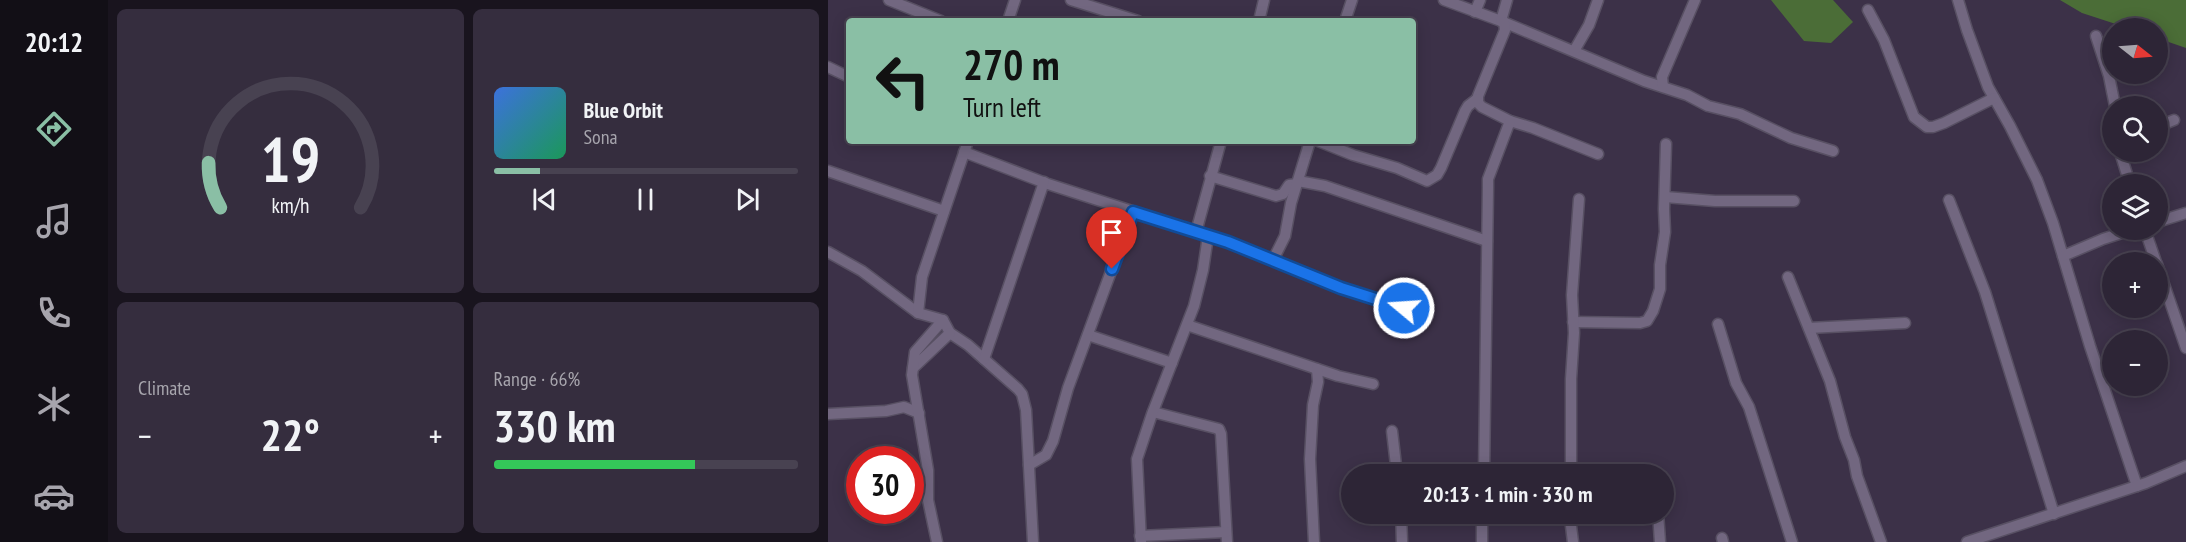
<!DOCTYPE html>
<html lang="en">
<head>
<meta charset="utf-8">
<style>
  :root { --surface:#2d2536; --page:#352d3e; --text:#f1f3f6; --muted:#a7a5ad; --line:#484251; --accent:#8abfa5 }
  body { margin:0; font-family:"PT Sans Narrow",sans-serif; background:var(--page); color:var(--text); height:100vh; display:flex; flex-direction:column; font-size:22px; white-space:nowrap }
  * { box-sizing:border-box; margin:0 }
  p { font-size:20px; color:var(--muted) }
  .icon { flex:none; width:33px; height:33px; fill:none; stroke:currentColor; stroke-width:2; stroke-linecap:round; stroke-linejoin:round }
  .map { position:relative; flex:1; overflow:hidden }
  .side { display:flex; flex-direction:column; gap:9px; padding:9px; background:#19141e; width:720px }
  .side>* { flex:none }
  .banner { position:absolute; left:18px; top:18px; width:570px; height:126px; border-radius:6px; box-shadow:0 3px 15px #0003,0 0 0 2px var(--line); background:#8abfa5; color:#111; overflow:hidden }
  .needle { width:39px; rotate:107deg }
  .controls { position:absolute; left:1274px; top:18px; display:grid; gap:12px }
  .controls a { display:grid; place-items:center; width:66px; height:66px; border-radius:50%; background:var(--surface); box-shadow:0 3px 15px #0003,0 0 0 2px var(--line); font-size:30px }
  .speed { position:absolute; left:18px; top:446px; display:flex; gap:12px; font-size:30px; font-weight:700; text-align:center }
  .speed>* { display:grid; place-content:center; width:78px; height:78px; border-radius:50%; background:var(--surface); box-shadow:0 3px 15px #0003,0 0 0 2px var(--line); line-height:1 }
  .speed .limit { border:9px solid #d22; background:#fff; color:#111 }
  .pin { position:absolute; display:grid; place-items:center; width:51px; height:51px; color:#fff; margin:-62px -26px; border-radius:50% 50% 50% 0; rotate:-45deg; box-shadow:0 0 6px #0007 }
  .pin .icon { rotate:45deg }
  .me { position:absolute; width:66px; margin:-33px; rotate:288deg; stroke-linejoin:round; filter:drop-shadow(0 0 4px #0008) }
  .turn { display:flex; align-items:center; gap:21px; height:126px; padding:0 18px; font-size:27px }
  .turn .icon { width:78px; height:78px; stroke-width:2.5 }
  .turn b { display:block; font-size:42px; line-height:51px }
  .big { font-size:45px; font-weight:700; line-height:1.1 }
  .side .widget { flex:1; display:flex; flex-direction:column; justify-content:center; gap:9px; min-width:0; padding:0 21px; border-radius:9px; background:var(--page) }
  .side .dial { align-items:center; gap:0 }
  .dial svg { height:156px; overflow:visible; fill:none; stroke:var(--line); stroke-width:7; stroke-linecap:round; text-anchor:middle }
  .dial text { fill:var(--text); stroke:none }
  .song { display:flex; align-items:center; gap:18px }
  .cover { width:72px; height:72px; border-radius:9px; background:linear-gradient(135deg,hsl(220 70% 55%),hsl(150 70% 35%)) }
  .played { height:6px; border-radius:3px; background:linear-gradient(90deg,var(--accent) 15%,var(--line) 15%) }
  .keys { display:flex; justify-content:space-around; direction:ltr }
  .heat { display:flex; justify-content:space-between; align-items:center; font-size:33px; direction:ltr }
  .charge { height:9px; border-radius:4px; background:linear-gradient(90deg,#34c759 66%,var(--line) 0) }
  .side .tiles { flex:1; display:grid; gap:9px; grid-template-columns:repeat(2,1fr) }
  .trip { position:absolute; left:513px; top:464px; width:333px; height:60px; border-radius:30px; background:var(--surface); box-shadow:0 3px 15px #0003,0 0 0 2px var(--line); font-weight:700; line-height:60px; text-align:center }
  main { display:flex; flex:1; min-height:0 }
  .tabs { display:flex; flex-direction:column; width:108px; justify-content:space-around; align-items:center; background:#120f16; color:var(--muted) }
  .tabs .icon { width:42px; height:42px }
  .tabs .current { color:var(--accent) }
  .tabs b { font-size:27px; color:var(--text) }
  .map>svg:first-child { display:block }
  .forest { fill:#4b6d37 }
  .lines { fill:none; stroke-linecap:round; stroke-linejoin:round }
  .minor-casing { stroke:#585063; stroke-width:13 }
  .minor { stroke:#726780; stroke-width:10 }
  .route-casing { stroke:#114b97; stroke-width:15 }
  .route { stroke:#1a73e8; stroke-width:10 }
</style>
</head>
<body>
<main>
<nav class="tabs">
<b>20:12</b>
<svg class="icon current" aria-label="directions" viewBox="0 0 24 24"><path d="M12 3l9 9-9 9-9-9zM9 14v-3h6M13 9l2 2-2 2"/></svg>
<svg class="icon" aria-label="music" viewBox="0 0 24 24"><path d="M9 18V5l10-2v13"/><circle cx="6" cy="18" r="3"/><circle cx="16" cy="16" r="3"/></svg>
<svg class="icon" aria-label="phone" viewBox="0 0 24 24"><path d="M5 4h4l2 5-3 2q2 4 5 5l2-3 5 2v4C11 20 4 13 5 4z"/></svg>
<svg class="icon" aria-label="climate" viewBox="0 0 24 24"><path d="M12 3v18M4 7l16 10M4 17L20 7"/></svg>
<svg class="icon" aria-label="car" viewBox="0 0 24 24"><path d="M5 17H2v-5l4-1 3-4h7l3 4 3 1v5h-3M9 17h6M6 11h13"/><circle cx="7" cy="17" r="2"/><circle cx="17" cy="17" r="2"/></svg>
</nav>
<section class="side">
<div class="tiles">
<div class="widget dial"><svg viewBox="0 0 100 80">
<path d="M14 69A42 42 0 1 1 86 69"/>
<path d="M14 69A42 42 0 0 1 8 46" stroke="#8abfa5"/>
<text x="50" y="56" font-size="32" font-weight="700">19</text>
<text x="50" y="72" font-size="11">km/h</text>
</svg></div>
<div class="widget">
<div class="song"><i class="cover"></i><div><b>Blue Orbit</b><p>Sona</p></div></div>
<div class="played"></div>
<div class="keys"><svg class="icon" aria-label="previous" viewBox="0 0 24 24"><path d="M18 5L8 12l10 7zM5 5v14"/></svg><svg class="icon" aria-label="pause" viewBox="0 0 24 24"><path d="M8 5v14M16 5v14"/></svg><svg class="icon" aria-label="next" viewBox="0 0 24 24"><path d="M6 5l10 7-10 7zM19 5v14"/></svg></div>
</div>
<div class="widget"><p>Climate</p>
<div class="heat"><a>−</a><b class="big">22°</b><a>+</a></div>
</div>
<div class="widget"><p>Range · 66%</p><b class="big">330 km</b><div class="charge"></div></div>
</div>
</section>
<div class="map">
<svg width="1358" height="542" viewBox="0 0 1358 542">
  <rect width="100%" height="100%" fill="#3c3148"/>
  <g class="forest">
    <path d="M943,0H1005L1025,22L1003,43L976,41Z"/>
    <path d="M1232,0H1358V48L1329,38V28H1300L1254,13Z"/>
  </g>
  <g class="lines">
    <g class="minor-casing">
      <g id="minor">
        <path d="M61,0L113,21"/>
        <path d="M243,0L310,21"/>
        <path d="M616,0L673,21L816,81L859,95L880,106L912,114L963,138L1005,151"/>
        <path d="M1130,0L1139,30L1160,87L1182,126L1209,180L1225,223L1262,346L1309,486"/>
        <path d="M1040,10L1056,40L1086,117L1099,127H1105L1116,123L1166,98"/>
        <path d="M647,12L652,0"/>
        <path d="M180,21L187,0"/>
        <path d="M431,21L436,0"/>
        <path d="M517,21L524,0"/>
        <path d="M673,21L679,0"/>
        <path d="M676,22L677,30L650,96V103L654,107L682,121L705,128L770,154"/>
        <path d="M1268,36L1281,76L1287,106"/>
        <path d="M746,51L761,25L770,0"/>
        <path d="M0,67L21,77"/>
        <path d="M835,87L834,77L867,0"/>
        <path d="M1329,127L1346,120"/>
        <path d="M490,141L525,155L569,168L599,181L609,175L613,168L637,111L640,106L649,99"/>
        <path d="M136,152L220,184L400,242L513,288L576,308"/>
        <path d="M1292,152L1302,184"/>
        <path d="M0,171L116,211"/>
        <path d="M382,176L448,196L455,194L461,185L469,184"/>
        <path d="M470,181L497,186L659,241"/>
        <path d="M837,197L887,201H966"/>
        <path d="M1121,200L1157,292L1226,514"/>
        <path d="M1329,222L1358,213"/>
        <path d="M1317,230L1328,262"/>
        <path d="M368,232L393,141"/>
        <path d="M0,252L34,271L90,313L115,320L122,333L140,345L190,389L194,394L198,410L205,542"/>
        <path d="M1235,256L1275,239L1303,230"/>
        <path d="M445,260L457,236L463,203L482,141"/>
        <path d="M1329,264L1358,348"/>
        <path d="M960,277L1002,381L1017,437L1026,460L1029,476L1053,542"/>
        <path d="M90,313L94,277L140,141"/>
        <path d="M745,322L812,323L819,321L825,311L832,289V265L837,232L836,209L838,144"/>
        <path d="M890,324L908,383L921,407L964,542"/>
        <path d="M359,325L510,376L545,384"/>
        <path d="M981,328L1077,323"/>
        <path d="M260,335L344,363"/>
        <path d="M156,359L216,182"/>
        <path d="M85,368L122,333"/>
        <path d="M325,412L391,429L393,434L399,542"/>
        <path d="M0,414L58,411L76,407L91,413"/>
        <path d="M564,431L569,474"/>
        <path d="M201,465L218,455L225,441L240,388L305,212"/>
        <path d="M656,474L660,187V179L682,121"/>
        <path d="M743,474V379L746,333L744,295L751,199"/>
        <path d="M573,513L574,542"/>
        <path d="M743,513V526L745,542"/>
        <path d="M830,513L832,542"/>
        <path d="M312,536L398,532"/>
        <path d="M894,538L895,542"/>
        <path d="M109,542L100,500V470L84,375L87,352L115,320"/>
        <path d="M313,542L309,459L324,414L366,306L375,270L380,236"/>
        <path d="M486,542L482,459L485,405L490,382L489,369"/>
        <path d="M654,542V513"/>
        <path d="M1139,542L1318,483L1358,466"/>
      </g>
    </g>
    <use href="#minor" class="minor"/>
  </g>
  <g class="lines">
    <g class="route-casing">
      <path id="route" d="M284,269L305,212L400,242L513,288L576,308"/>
    </g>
    <use href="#route" class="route"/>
  </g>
</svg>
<div class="controls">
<a><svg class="needle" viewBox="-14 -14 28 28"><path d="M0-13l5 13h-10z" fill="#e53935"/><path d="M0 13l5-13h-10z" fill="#a7a5ad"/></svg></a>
<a><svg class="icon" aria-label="search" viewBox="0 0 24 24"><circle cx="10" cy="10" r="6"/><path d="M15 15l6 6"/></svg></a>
<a><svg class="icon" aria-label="layers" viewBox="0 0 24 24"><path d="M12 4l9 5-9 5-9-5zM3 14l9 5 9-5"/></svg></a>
<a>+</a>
<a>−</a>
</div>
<div class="speed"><div class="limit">30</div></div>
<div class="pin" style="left:284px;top:269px;background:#d93025"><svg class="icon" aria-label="arrive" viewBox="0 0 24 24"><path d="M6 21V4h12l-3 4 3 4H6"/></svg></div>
<svg class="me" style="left:576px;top:308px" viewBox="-20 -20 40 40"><circle r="17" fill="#1a73e8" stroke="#fff" stroke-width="3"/><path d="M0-11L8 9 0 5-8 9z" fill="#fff"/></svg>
<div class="trip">20:13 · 1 min · 330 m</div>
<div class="banner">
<div class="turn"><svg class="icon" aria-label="left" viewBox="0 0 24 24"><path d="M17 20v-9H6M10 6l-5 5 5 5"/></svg><div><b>270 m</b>Turn left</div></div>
</div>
</div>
</main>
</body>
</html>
